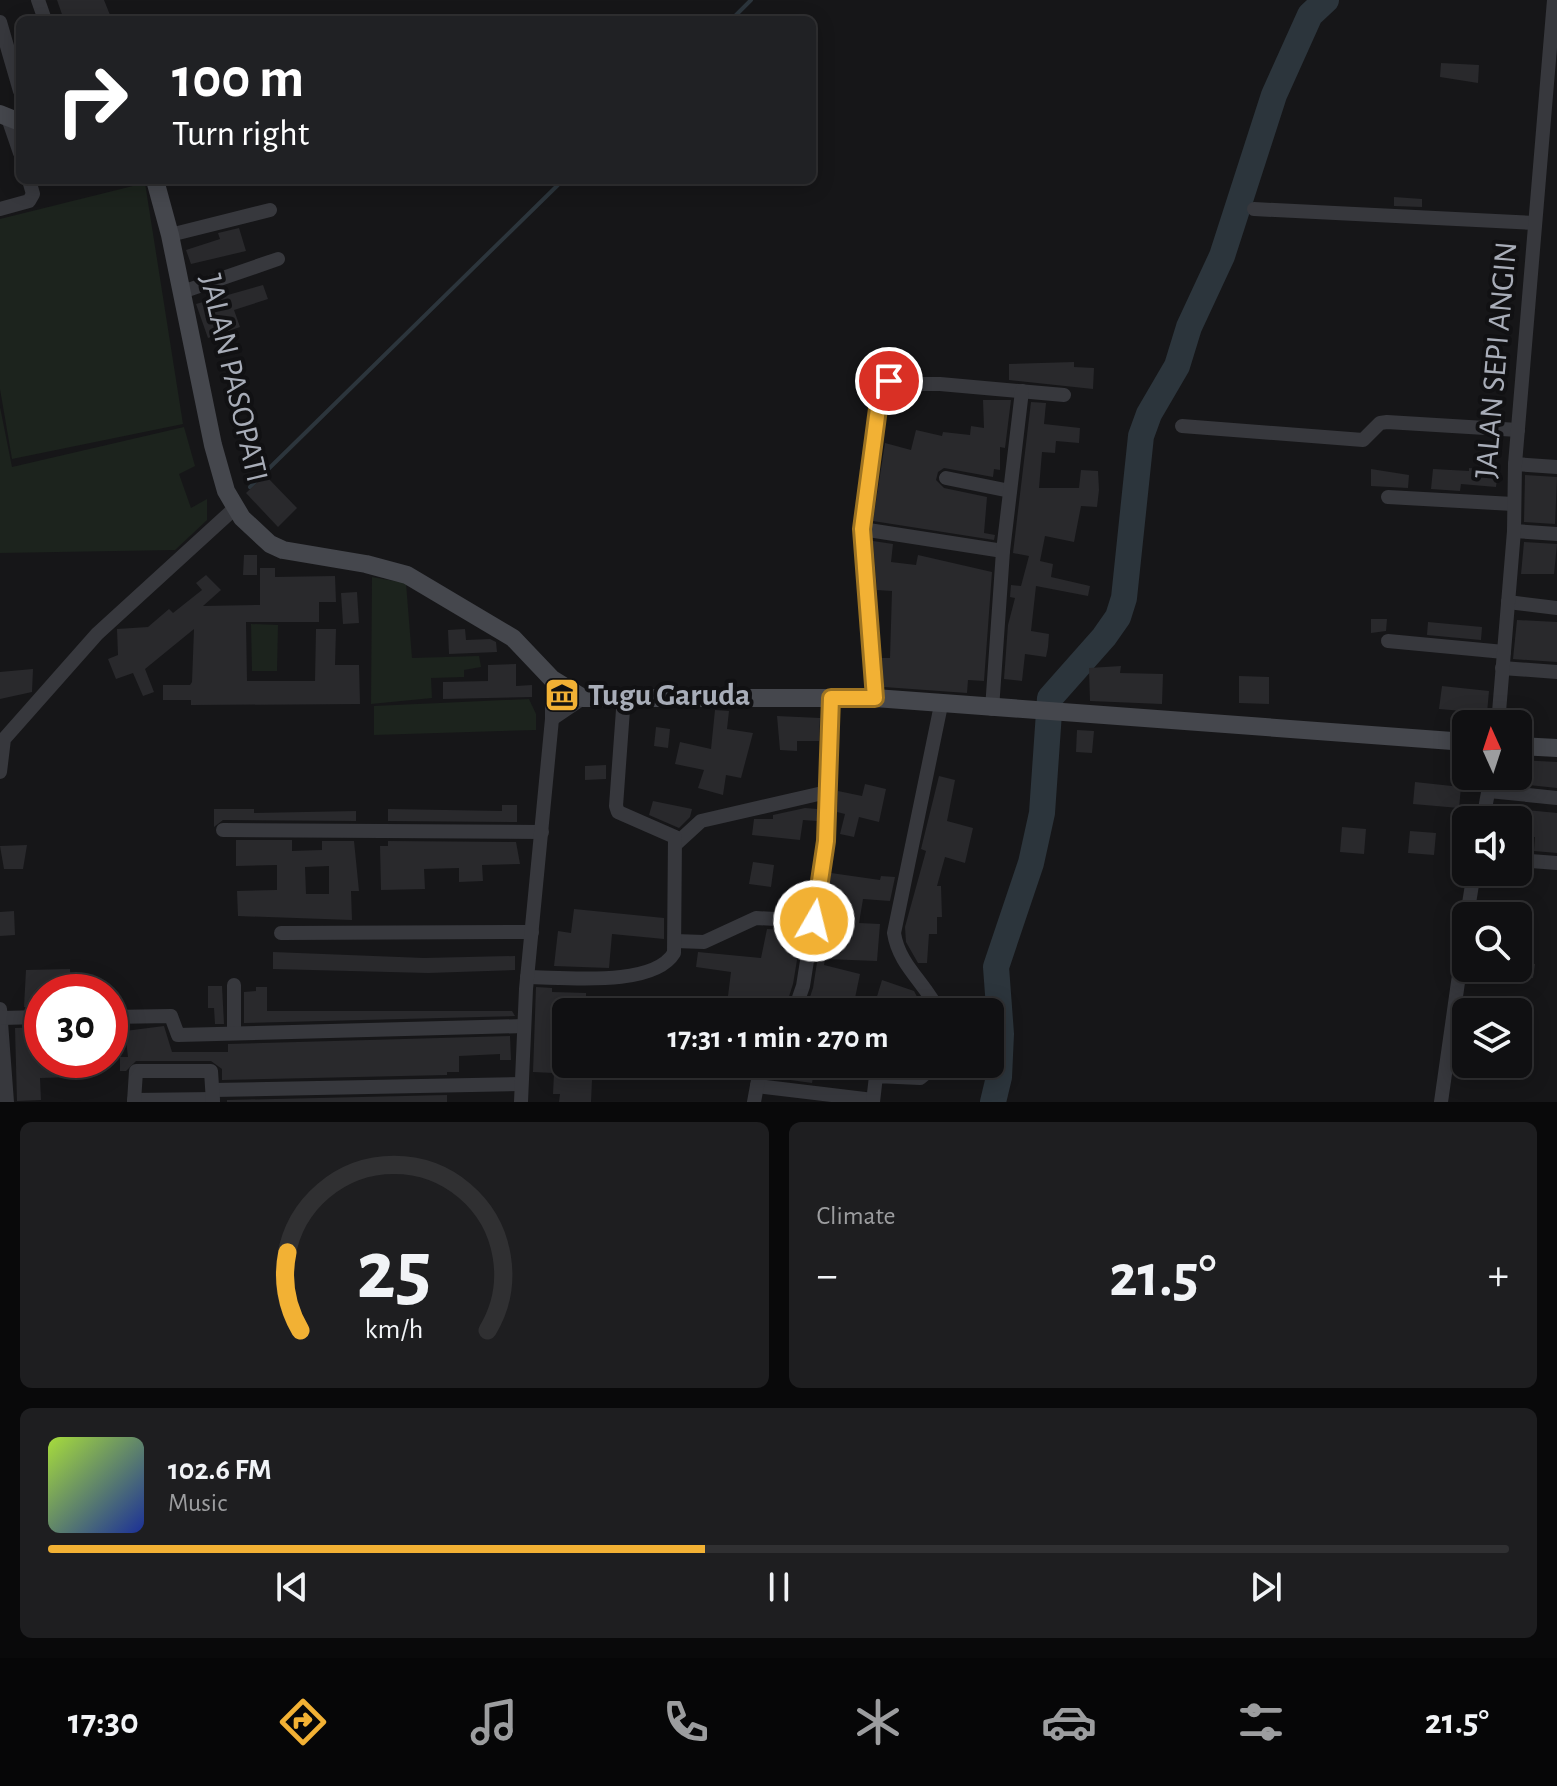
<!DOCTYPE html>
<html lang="en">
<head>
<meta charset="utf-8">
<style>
  :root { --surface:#101012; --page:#1e1e20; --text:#f1f3f6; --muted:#9c9d9f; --line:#303032; --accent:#f2b134 }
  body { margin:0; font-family:"Alegreya Sans",sans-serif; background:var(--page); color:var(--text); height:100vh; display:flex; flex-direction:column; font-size:30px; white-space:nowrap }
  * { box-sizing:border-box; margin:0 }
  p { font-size:26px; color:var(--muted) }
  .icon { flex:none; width:44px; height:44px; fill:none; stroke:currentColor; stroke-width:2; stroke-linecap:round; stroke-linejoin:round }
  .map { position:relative; height:1102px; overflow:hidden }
  .sheet { display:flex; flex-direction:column; gap:20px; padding:20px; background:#09090a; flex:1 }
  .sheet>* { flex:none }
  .banner { position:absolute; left:16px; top:16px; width:800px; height:168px; border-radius:12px; box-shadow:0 4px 20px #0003,0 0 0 2px var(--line); background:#202124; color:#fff; overflow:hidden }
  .needle { width:52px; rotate:357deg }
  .tools { position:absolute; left:1452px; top:710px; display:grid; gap:16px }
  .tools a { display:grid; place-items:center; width:80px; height:80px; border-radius:12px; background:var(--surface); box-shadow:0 4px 20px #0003,0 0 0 2px var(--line); font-size:40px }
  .speed { position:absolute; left:24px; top:974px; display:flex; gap:16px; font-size:40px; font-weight:700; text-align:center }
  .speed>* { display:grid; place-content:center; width:104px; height:104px; border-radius:50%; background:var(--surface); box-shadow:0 4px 20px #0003,0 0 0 2px var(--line); line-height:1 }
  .speed .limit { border:12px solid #d22; background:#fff; color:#111 }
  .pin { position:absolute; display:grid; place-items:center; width:68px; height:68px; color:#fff; margin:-34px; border:4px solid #fff; border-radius:50%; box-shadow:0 2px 8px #0007 }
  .me { position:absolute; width:88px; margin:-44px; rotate:8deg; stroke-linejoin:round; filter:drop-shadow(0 0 6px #0008) }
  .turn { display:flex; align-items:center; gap:28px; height:168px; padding:0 24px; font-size:36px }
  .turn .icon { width:104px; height:104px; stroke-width:2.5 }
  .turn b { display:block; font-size:56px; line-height:68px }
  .big { font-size:60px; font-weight:700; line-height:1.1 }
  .sheet .tile { flex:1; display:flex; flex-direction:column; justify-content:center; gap:12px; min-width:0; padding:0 28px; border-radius:12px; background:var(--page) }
  .sheet .dial { align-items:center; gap:0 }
  .dial svg { height:208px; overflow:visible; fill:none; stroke:var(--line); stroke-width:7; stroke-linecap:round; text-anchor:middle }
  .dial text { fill:var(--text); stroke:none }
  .song { display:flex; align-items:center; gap:24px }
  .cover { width:96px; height:96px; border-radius:12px; background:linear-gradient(135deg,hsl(80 70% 55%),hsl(230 70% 35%)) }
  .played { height:8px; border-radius:4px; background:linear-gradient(90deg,var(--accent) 45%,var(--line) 45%) }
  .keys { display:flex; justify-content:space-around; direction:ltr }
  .heat { display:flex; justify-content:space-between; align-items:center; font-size:44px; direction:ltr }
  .sheet .tiles { flex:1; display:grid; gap:20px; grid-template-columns:1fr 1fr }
  .tile:last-child { grid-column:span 2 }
  .trip { position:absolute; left:552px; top:998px; width:452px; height:80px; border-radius:12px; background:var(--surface); box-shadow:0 4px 20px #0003,0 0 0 2px var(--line); font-weight:700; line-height:80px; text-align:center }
  .tabs { display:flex; height:128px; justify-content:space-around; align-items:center; background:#060607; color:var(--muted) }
  .tabs .icon { width:56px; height:56px }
  .tabs .selected { color:var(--accent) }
  .tabs b { font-size:36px; color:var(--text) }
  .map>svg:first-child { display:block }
  .green { fill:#1c231d }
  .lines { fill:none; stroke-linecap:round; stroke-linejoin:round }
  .stream { stroke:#2c353c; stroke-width:4 }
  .river { stroke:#2c353c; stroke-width:26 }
  .building { fill:#29292c; fill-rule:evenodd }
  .street { stroke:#37383d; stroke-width:14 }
  .secondary { stroke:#45474d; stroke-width:18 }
  .route-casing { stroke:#9d7322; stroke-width:20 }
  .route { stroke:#f2b134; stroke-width:14 }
  .labels { text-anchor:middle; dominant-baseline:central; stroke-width:8; stroke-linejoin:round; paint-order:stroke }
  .street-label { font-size:32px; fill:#a8adb8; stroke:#111113 }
  .poi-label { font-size:32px; font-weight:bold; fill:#a8adb8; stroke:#111113; text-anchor:start }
</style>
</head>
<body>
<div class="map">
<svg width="1557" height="1102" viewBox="0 0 1557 1102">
  <rect width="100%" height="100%" fill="#161618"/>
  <g class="green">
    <path d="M145,183L183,424L12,459L0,389V219Z"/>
    <path d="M0,407L12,467L184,427L195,466L179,474L191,508L207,499V520L175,550L0,553Z"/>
    <path d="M372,577L406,583L412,658L479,656L481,667L464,670V677L431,678L432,698L371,704Z"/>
    <path d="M251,624L278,625L277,671H252Z"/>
    <path d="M529,699L536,714V730L374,735V706Z"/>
  </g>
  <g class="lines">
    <g class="stream">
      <path d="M731,20L751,0"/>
      <path d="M250,487L563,180"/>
    </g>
    <path class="river" d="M993,1102L999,1077L1001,1034L996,967L1031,863L1042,813L1050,698L1104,637L1118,617L1124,598L1141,436L1149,414L1177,366L1189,327L1222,256L1274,95L1310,15L1326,0"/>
  </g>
  <g class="building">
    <path d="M57,0H104L112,20H64Z"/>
    <path d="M1441,63L1479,65L1478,83L1440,77Z"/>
    <path d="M1394,197L1422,199V207L1394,206Z"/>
    <path d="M239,228L246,251L191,264L186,250L220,239L218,233Z"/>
    <path d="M263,285L268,299L234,310L240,327L208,338L196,304Z"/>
    <path d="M1074,362V367L1094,368L1093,389L1009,380V364Z"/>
    <path d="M983,400H1011L1005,448L1000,447V470L994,469L993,477L944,468L938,472L936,480L944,488L987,497L984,533L995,535L994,540L873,521L885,443L911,450L916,430L942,436L943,432L970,435L971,426L984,428Z"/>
    <path d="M1031,402L1046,403L1044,424L1080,428L1079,443L1056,441L1055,453L1042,452L1039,488H1079L1081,470L1098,471L1099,490L1097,507L1081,506L1074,542L1045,536L1040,561L1053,564L1051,577L1090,586L1088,596L1036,586L1031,631L1049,634L1048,647L1046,657L1025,654L1022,681L1004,679L1008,625L1015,598L1010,597L1011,585L1021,586L1029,556L1013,553Z"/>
    <path d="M1469,468L1498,471L1496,487L1461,484L1460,491L1431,489L1433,469L1469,471Z"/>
    <path d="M1371,469L1409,475L1408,488L1371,486Z"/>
    <path d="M265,475L297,508L278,527L246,493Z"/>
    <path d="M1525,475L1557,477L1555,524L1524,522Z"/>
    <path d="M873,541L893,544L891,562L916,565L918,555L992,572L984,681L968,680L967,693L884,687L882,658H890L892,591L877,590Z"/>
    <path d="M1524,542L1557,544L1554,574H1521Z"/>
    <path d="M244,555H257V575H243Z"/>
    <path d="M260,568H275V577L335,576L336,602H319V622H246L247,681H315L316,629H336L335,665H359L360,704L191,705V700H163V685H190L192,682L194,629L145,669L154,692L143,696L133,673L116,679L108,659L118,655L117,629L148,627L169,609L173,613L202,590L196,583L206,575L221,590L203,606L260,605Z"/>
    <path d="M357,592L359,623L343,624L341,593Z"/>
    <path d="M1371,619H1387L1386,631L1371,633Z"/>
    <path d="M1517,620L1557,622V662L1513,659Z"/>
    <path d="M1428,622L1482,627L1481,640L1427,635Z"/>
    <path d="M465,629L466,640L490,639L496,642L497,652L449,654L448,630Z"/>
    <path d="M516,664V686L532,685V697L443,699V682L488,681V665Z"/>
    <path d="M1121,666L1120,673L1163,674L1162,704L1090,701L1089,668Z"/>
    <path d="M33,669L32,692L0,699V672Z"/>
    <path d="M1239,676L1269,677V704L1239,703Z"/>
    <path d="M1442,686L1489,691L1487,713L1439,709Z"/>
    <path d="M715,710L729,711L727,729L753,733L741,778L726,775L723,795L698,788L704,770L675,764L680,742L711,749Z"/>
    <path d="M777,716L820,718L819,741H797V751L780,750Z"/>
    <path d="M656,727L670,729L668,748L654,746Z"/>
    <path d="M1077,730L1094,731L1092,753L1076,752Z"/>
    <path d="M1518,760L1557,762V788L1500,782L1501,776L1518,777Z"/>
    <path d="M606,765V779L585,780V766Z"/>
    <path d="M939,776L955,780L947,821L973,828L965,863L945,857L937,886H941L942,917H937V934H929L927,963H918L906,942L905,927L926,851L921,849Z"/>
    <path d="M1415,782L1461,787L1459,808L1413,804Z"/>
    <path d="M865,784L886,789L879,822L859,817L854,837L840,834L845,814L837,812L838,791L862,796Z"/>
    <path d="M653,801L692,809L690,817L679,828L649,815Z"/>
    <path d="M502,805H517V822L388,821V809L502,811Z"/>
    <path d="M1496,807L1557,813V853L1534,851L1535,837L1518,836V820H1493Z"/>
    <path d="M805,808L817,809V821L803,820L800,840L752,835L754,819H773V815Z"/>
    <path d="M214,809H254V813L356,811V821L223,820L214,827Z"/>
    <path d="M1342,827L1366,829L1364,854L1340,852Z"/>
    <path d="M1410,831L1436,833L1434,855L1408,853Z"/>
    <path d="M236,840H292V851L322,850V841H354L359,891H351L352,920L238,916L237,891L277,890V865L236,866ZM329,866V894H306L305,867Z"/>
    <path d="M388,841L516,842L520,864L482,865L483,881L459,882V868L424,869L425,889L381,890L380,846H388Z"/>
    <path d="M27,845L23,869H4L0,846Z"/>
    <path d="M753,862L774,865L771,887L749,884Z"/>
    <path d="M831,873L880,880L881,876L895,877L890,901L863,899L859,923L880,924L877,961L825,959L824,965L860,974L855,998L875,1003L882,980L914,991L925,1012H805L813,988Z"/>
    <path d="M574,909L664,918V939L612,934L609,968L554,966L558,931L571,933Z"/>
    <path d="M14,911L15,935L0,936V912Z"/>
    <path d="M767,929L802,930L793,984L784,1012H726L731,972L696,967L698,952L761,958Z"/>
    <path d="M273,952L424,958L515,956V970L428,973L273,969Z"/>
    <path d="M1518,962L1535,964L1533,978L1521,977L1520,982L1492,979L1493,968H1518Z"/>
    <path d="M70,969L71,984L54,985V990L42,991V1007H24L26,970Z"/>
    <path d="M208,986H222L224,1024H215L214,1008H208Z"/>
    <path d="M256,987H267V1011H512L515,1016L244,1023V992L256,991Z"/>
    <path d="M536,987L552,988V992L586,993V1012H566V1064H577L576,1080H592L591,1102H559L560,1094H553L554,1073L533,1072Z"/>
    <path d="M164,1026L172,1052H228V1044L510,1036L511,1060H500V1054L459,1056V1072H447V1075L222,1080V1069L211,1061H136L126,1071H120V1057H128L125,1031Z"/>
    <path d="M42,1027V1060H72L73,1077L40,1078L41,1100L17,1101L15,1028Z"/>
    <path d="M771,1064H815L812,1083L769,1077Z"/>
    <path d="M447,1095V1102H227V1100Z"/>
  </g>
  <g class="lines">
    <g class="street">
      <path d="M38,0L45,20"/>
      <path d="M0,22L20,91"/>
      <path d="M9,121L20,153"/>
      <path d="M0,209L29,201L33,194L29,180"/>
      <path d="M1254,209L1535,223"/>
      <path d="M170,235L270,210"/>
      <path d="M182,292L278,259"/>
      <path d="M1182,426L1363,440L1380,423L1387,422L1518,430"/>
      <path d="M1515,464L1557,467"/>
      <path d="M946,478L1010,491"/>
      <path d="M1388,497L1513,504"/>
      <path d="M862,529L1003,551"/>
      <path d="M1514,531L1557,534"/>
      <path d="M1508,602L1557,608"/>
      <path d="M1388,641L1504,652"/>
      <path d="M1502,668L1557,672"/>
      <path d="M875,698L862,529L883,384H940L1064,395"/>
      <path d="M992,709L1003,551L1022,391"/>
      <path d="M552,719L583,698"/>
      <path d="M1498,724L1514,531L1515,464L1554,0"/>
      <path d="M0,772L4,739L97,634L235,508"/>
      <path d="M1489,791L1557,798"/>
      <path d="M1483,820L1491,776"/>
      <path d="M223,830L542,832"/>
      <path d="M677,843L701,821L827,792"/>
      <path d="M1518,860L1557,863"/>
      <path d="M1467,916L1474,872"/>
      <path d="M281,933L532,932"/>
      <path d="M675,941L704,942L756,918L814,921"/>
      <path d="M527,977C563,977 653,988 674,953L675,837L618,812L616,806L624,696"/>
      <path d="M234,985V1032"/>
      <path d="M0,1009L7,1102"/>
      <path d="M794,1012L803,986L826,841L831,698"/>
      <path d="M939,1012C926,983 899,966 894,933L941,705"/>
      <path d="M110,1017L171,1016L178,1035L524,1026"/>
      <path d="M1,1018L42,1017"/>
      <path d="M757,1086L873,1100"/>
      <path d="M213,1090L521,1084"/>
      <path d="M134,1100L213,1099"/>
      <path d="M134,1102L136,1071H211L213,1102"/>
      <path d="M521,1102L526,989L552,719V679"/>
      <path d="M754,1102L761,1064"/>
      <path d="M873,1102L876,1076L920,1078L937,1064"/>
      <path d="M1441,1102L1466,926"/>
    </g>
    <g class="secondary">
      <path d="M0,114L20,122"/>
      <path d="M155,180L170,235L213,445L226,491L242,518L270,544L283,550L366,564L407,575L513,638L552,679L583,698H875L1466,742"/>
      <path d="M1518,746L1557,748"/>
    </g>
  </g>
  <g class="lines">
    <g class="route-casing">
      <path id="route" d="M814,921L826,841L831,698H875L862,529L881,386L889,381"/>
    </g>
    <use href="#route" class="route"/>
  </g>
  <defs>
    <g id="museum-square" transform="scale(1.8)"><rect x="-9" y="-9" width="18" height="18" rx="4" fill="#f2b134" stroke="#111113"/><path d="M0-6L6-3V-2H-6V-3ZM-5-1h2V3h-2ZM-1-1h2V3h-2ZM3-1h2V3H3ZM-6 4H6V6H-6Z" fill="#111"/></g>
  </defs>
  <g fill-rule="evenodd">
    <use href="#museum-square" x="562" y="695"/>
  </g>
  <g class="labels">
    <g class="street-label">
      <text transform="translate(1496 360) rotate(-85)">JALAN SEPI ANGIN</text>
      <text transform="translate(234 378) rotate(77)">JALAN PASOPATI</text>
    </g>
    <g class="poi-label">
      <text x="588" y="695">Tugu Garuda</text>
    </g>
  </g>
</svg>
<div class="tools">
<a><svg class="needle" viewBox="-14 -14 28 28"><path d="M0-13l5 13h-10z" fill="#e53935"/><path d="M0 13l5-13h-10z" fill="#9c9d9f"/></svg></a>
<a><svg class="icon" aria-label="sound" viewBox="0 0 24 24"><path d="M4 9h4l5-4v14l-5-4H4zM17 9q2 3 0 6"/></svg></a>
<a><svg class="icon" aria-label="search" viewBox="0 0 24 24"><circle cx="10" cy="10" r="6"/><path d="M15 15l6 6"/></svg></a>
<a><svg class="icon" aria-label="layers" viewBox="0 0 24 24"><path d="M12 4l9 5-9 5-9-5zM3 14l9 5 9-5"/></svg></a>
</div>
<div class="speed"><div class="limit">30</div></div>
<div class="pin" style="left:889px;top:381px;background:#d93025"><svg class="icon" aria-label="arrive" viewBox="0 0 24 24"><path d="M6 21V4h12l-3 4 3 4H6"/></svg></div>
<svg class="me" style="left:814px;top:921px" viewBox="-20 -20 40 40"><circle r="17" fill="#f2b134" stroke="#fff" stroke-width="3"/><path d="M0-11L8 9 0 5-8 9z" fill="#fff"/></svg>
<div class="trip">17:31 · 1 min · 270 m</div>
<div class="banner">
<div class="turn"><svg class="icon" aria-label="right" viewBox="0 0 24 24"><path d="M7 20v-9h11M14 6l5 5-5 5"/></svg><div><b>100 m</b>Turn right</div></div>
</div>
</div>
<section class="sheet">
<div class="tiles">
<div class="tile dial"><svg viewBox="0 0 100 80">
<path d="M14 69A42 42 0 1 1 86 69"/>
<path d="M14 69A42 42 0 0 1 9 39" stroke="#f2b134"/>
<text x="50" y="56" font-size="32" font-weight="700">25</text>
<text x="50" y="72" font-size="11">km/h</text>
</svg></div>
<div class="tile"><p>Climate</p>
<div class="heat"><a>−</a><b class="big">21.5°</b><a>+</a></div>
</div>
<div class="tile">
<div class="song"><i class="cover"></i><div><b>102.6 FM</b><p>Music</p></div></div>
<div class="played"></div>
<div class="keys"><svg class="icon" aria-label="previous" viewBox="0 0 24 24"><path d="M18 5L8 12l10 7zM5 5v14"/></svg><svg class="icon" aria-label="pause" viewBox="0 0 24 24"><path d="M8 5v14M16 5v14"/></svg><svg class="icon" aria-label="next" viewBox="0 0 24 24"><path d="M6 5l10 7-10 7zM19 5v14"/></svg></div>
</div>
</div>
</section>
<nav class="tabs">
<b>17:30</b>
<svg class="icon selected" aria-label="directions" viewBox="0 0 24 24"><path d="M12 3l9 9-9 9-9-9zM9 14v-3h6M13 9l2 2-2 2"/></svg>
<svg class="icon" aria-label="music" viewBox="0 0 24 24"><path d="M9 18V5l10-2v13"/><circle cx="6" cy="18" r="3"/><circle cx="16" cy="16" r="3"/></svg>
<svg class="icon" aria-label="phone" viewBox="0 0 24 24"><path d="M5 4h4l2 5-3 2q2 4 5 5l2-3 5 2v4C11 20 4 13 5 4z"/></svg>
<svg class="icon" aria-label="climate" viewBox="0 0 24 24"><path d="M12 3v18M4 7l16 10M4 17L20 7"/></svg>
<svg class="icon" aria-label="car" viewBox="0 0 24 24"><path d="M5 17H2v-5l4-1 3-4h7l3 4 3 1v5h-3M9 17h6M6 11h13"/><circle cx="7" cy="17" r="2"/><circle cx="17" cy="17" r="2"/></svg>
<svg class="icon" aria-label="filters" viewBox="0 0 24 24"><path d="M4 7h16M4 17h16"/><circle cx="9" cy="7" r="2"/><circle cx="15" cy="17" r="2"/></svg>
<b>21.5°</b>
</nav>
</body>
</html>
